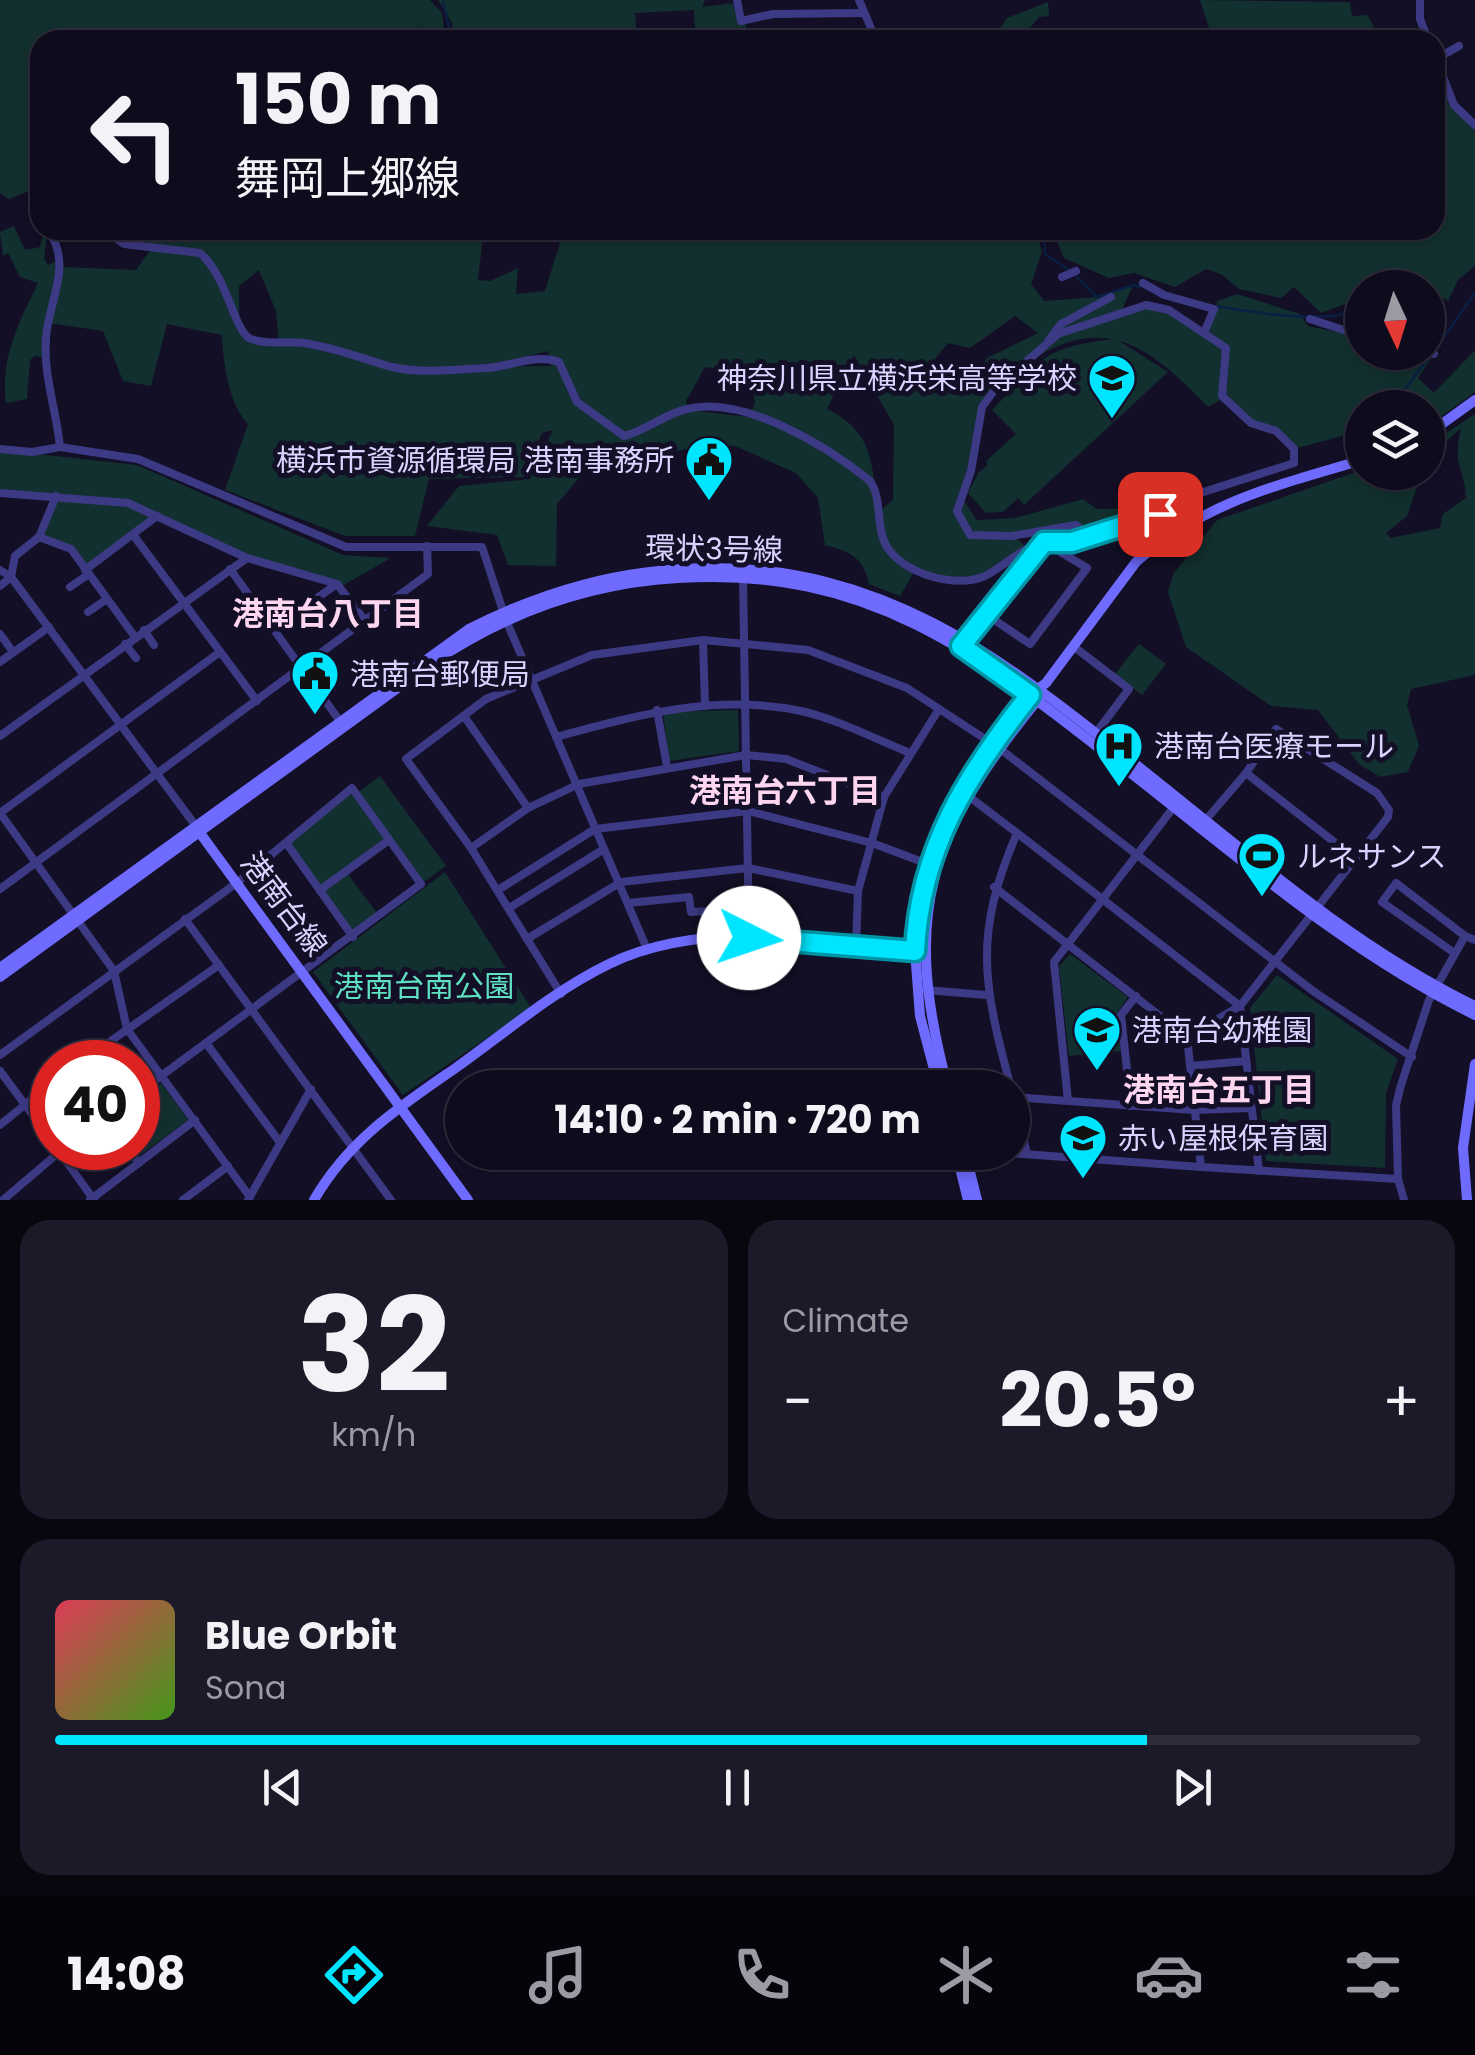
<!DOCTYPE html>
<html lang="en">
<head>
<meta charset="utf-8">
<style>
  :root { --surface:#0e0b1c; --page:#1c1929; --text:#f1f3f6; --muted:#9b9ba3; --line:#2e2b3b; --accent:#00e5ff }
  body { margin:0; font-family:Poppins,"Noto Sans JP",sans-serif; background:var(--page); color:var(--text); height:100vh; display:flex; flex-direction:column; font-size:38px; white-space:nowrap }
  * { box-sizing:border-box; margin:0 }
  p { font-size:32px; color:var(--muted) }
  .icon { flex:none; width:55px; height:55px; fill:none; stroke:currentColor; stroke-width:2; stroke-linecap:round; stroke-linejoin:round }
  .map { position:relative; height:1200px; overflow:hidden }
  .drawer { display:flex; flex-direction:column; gap:20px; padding:20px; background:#08060f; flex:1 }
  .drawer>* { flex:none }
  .hud { position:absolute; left:30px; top:30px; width:1415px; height:210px; border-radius:30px; box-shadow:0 5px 15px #0003,0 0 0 2px var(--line); background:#0e0b1c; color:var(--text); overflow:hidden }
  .needle { width:65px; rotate:176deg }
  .controls { position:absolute; left:1345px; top:270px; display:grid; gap:20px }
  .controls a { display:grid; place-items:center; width:100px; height:100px; border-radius:50%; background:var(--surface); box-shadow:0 5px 15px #0003,0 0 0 2px var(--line); font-size:50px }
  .speed { position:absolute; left:30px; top:1040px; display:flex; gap:20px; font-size:50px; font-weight:700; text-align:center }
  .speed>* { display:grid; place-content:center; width:130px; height:130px; border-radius:50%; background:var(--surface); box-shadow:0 5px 15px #0003,0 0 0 2px var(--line); line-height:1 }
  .speed .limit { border:15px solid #d22; background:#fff; color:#111 }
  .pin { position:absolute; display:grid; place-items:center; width:85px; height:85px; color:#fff; margin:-42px; border-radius:20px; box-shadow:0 5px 15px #0006 }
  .me { position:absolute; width:110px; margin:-55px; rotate:94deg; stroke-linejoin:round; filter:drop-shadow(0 0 8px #0008) }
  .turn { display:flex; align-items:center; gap:35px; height:210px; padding:0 40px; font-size:45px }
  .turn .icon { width:130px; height:130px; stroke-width:2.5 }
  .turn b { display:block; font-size:70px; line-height:85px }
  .big { font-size:75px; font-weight:700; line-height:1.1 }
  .drawer .tile { flex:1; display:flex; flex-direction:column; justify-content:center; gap:15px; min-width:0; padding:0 35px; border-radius:30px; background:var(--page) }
  .drawer .dial { align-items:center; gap:0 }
  .dial b { font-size:130px; line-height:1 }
  .song { display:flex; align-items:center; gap:30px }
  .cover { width:120px; height:120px; border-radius:15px; background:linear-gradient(135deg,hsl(350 70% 55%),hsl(100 70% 35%)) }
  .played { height:10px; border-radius:5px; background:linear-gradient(90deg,var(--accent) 80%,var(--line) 80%) }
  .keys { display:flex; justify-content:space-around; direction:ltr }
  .heat { display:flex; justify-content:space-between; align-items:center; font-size:55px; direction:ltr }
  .drawer .tiles { flex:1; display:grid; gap:20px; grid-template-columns:1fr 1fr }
  .tile:last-child { grid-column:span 2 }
  .trip { position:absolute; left:445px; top:1070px; width:585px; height:100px; border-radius:50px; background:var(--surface); box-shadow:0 5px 15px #0003,0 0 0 2px var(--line); font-weight:700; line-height:100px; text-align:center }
  .dock { display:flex; height:160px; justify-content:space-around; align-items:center; background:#06040b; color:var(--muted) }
  .dock .icon { width:70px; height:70px }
  .dock .on { color:var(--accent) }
  .dock b { font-size:45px; color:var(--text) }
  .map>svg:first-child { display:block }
  .green { fill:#12302f; fill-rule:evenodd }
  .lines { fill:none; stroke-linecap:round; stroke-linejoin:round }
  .stream { stroke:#0a1f44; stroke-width:2.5 }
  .street { stroke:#3d3a85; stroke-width:8 }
  .secondary { stroke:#6f6bff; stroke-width:10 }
  .route-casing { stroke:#0095a6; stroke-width:25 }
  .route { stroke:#00e5ff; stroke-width:18 }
  .labels { text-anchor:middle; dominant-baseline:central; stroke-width:10; stroke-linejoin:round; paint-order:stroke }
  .poi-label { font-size:30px; fill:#d9d4ff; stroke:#130f26; text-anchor:start }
  .street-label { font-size:30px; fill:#d9d4ff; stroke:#130f26 }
  .park-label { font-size:30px; fill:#5fe0c0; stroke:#130f26 }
  .neighbourhood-label { font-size:32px; font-weight:bold; fill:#ffd6f0; stroke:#130f26 }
</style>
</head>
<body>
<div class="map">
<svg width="1475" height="1200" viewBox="0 0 1475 1200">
  <rect width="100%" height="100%" fill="#130f26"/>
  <g class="green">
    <path d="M0,0H430L442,13L445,40H434L419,24L431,40H40V187L9,199L0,193Z"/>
    <path d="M438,0H705L702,7L733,3L739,25L746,23L747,40H701L695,31L694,10L635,13L637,40H454L452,23Z"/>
    <path d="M1200,0L1350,2L1352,16L1367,15L1379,35L1373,40H1204L1209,28Z"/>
    <path d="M1048,2L1049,16L1039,17L1028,30L1039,40H997L995,35L1007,18Z"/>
    <path d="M1435,60L1445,97L1475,128V266L1458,280L1448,301L1418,285L1362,288V311L1345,304L1321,313L1294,287L1281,298L1239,289L1221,274L1206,269L1175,287L1134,273L1109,278L1064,258L1052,230H1435Z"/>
    <path d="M14,226L25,250L40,247L43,234L47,236L44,259L48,265L61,259L62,267L136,270L153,246L120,230H513L509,235L483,236L478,280L490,281L518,268L516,294L545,291L564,230H1036L1042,252L1031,284L1044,301L1097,297L1133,285L1121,312C1155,299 1175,314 1203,333L1218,301L1237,294L1300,314L1308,326L1362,337V352L1434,354L1418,378L1434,393L1475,350V392L1428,426V408H1362L1361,452L1353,433L1294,449L1276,431L1251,423L1224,398L1208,407C1156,353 1110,312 1037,357L1045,345C1028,359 1002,373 990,391C970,419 971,472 958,506L964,501L977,520L1015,518L1083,499L1097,509L1167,508L1160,514L1088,537L1076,525L1014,536L1025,546C983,582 966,581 914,572L900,596L869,584C864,557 850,552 825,545L818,498L796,473L735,446L704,445L584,472L557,504L556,566L508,565L497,535L427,526L459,486L530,479L553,430L542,433L525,477L429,479L415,536H345L225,490L248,424C229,405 223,363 222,335L167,324L151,386L123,381L103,331L49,323L46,358L35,356L30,360L27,399L6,403C0,359 19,322 38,283L20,277L8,253L3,256L0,232ZM259,270L276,311L279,342L324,347L392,366L420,369L506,362L548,351L551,366L390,368L308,347L253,339L239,327V286ZM1015,316L1038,333L987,358L971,383L945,385L934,360L948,343L970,348ZM854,355L894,425L893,500L880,511C869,464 877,434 827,409ZM705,367L749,373L755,403L749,417L689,410L686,401Z"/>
    <path d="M1116,339L1168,372L1024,505L1018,498L1003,512L986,513L968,493L978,473L988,465L986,461L1016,434L992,410C1041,359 1044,346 1116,339Z"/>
    <path d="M1475,414V675L1411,689L1407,705L1419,745L1408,772L1380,777L1359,764L1318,710L1271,706L1186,647L1168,592L1173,574L1217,520L1362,470L1422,473L1407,516L1386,533L1390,538L1440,528L1443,514L1466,498C1464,463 1452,469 1461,428L1428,458V445Z"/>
    <path d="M0,450L137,465L343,555L391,558L340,587L247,558L157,517L85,570L71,549L39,537L56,497L0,493Z"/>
    <path d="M1139,644L1166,664L1142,695L1115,674Z"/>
    <path d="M738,710L739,751L669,761L663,712Z"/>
    <path d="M380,776L446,866L421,884L389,841L346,872L380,917L353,937L287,844L352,788L356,794Z"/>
    <path d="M445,872L531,1008L403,1095L313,972Z"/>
    <path d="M1070,954L1128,997L1117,1013L1121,1051L1069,1056L1059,966Z"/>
    <path d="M1277,975L1398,1059L1386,1093L1385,1168L1266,1161L1250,1008Z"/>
    <path d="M161,1083L188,1120L138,1157L132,1148H138V1100Z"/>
  </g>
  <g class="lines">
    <g class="stream">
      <path d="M443,2L452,40"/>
      <path d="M1044,230L1045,254L1069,270"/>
      <path d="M1075,275L1097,297L1133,285L1151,290"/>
      <path d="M1216,306C1253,312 1293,319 1331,316C1343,315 1351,309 1362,315"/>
      <path d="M1428,336L1444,337L1475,293"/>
      <path d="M1434,351L1444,337"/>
      <path d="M1391,408L1429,357"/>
      <path d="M1396,472L1397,477"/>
    </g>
    <g class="street">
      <path d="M737,0L741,21L773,14L862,13"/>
      <path d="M859,0L876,40"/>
      <path d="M1420,0V19L1428,40"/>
      <path d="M1435,56L1454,105L1475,125"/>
      <path d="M1436,59L1459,46"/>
      <path d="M36,219H40"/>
      <path d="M48,230C71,262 53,293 47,329C41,371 56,406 60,447"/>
      <path d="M105,230L124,244L200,253C227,276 234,329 249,338C264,345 287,341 303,343C334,347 363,359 392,367C421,374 456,369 485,368C512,367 534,353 559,362L577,402L624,436C646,431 664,414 687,409C744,395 827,446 870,481C883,500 875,527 887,547C904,574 956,589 985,576C1007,565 1020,548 1044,542L1087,568L1030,644L987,615"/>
      <path d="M1062,277L1076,271"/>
      <path d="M1143,283L1164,295L1214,309L1204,333"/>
      <path d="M1310,319L1362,336"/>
      <path d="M1049,340L1061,324L1111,297"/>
      <path d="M1428,352L1434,354"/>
      <path d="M0,449L32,452L60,447L138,459L346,547H482L506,620L647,949"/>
      <path d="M0,493L128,503L247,558L0,736"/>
      <path d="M56,496L39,537L15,556L11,577L198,829"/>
      <path d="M134,536L257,701"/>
      <path d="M39,537L71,549L135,637"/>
      <path d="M247,558L337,584"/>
      <path d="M230,569L342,724"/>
      <path d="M0,570L11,577L0,586"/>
      <path d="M85,570L157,516"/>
      <path d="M743,577L749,938"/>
      <path d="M70,587L89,574"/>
      <path d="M88,612L107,599"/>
      <path d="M273,629L337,584L366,622"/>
      <path d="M144,630L154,645"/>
      <path d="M0,634L13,652"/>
      <path d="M703,640L705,706"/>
      <path d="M965,643L1044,542H1073L1160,514L1188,497L1294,463V449L1276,431L1251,423L1222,396L1226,348L1169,310L1146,305L1058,334L996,388L982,407L971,471L957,511L970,535L1012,536L1076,525L1089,537"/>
      <path d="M125,644L136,658"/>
      <path d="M1073,646L1129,689L1096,733"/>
      <path d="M0,662L49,627"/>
      <path d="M657,710L667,767"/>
      <path d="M464,716L528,808L471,848L561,994"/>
      <path d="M556,737C637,715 717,693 801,711C837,719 875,739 910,753"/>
      <path d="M1246,773L1356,859"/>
      <path d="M967,795L1017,833C973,935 983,984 1011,1088"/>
      <path d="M528,808L579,784L746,755L786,759L884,797"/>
      <path d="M0,813L114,971L127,1029L250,1197"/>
      <path d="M0,813L220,652"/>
      <path d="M1017,833L1240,1006L1259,1171"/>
      <path d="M287,844L353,937"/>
      <path d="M471,848L406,759L486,699L592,655L703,640L808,650L907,688L999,748L1313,991L1412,1057"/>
      <path d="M994,887L1187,1037"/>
      <path d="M0,889L428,574L427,546"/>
      <path d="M320,890L389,840"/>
      <path d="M498,890L595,829L748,811L872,843L928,864"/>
      <path d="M628,903L689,897L691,912L748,909"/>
      <path d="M509,908L604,849"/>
      <path d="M185,919L391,1200"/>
      <path d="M527,939L621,882L748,868L858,891"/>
      <path d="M856,945L858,891L884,797L939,709"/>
      <path d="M1453,952L1382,902L1396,883L1465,936"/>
      <path d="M926,990L986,995"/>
      <path d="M206,1043L279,1141"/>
      <path d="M0,1055L238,882L352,788L421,884L138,1093"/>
      <path d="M81,1062L219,965"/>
      <path d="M1190,1066L1246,1061"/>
      <path d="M0,1071L52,1141"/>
      <path d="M1013,1095L1027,1154"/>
      <path d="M1013,1097L1194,1110L1251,1108"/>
      <path d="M1068,1101L1054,962L1177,803"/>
      <path d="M1131,1106L1121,1015L1136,996"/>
      <path d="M0,1125L52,1083"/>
      <path d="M128,1148L139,1163"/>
      <path d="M59,1151L94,1200"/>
      <path d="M995,1152L1201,1167L1187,1037L1240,1006L1388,817L1389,810L1377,793L1276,729L1246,773L1204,822"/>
      <path d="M1201,1167L1398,1179L1396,1105L1401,1085L1429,1000L1465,936L1475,940"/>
      <path d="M1398,1179L1404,1200"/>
      <path d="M3,1200L64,1148"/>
      <path d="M90,1200L195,1120"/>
      <path d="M183,1200L228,1166"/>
      <path d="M248,1200L311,1089"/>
    </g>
    <g class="secondary">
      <path d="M1428,434L1475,400"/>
      <path d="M200,833L468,1200"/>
      <path d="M0,968L469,629C546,590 622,569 708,568C882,567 995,653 1125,756C1237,844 1346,943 1475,1006"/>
      <path d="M0,977L432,663C506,613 589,583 678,578C867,566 978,653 1118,763C1233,852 1344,951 1475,1015"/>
      <path d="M939,1088L920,1016L915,951L917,911L942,827L992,744L1030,695L1046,683L1136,562C1206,501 1276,486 1362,460"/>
      <path d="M948,1088C901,914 928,835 1039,698"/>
      <path d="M956,1152L968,1200"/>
      <path d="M965,1152L977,1200"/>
      <path d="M314,1200C349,1139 401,1106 457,1067C506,1032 555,990 609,964C704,918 823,940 924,952"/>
      <path d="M1467,1200L1463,1148L1475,1064"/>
    </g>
  </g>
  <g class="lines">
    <g class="route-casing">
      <path id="route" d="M749,938L915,951C920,848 968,773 1030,695L961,646L1044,542H1072L1160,514"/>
    </g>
    <use href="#route" class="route"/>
  </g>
  <defs>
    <g id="school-pin" transform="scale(2.5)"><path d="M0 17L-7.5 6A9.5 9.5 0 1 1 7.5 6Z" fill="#00e5ff" stroke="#130f26"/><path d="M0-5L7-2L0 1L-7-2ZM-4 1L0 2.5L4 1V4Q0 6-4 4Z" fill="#111"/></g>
    <g id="civic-pin" transform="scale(2.5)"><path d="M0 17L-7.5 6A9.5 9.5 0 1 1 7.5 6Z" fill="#00e5ff" stroke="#130f26"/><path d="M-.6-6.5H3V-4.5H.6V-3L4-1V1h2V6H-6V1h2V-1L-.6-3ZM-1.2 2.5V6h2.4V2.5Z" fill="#111"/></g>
    <g id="hospital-pin" transform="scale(2.5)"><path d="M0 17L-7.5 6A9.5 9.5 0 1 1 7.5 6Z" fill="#00e5ff" stroke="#130f26"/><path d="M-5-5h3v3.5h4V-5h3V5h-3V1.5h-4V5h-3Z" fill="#111"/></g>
    <g id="stadium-pin" transform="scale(2.5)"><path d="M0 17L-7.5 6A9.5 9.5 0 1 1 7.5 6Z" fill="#00e5ff" stroke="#130f26"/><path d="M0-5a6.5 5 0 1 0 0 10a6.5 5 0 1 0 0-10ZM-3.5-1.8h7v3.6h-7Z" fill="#111"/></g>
  </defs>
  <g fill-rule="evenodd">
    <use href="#school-pin" x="1112" y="378"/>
    <use href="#civic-pin" x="709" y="460"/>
    <use href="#civic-pin" x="315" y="674"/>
    <use href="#hospital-pin" x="1119" y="746"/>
    <use href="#stadium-pin" x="1262" y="856"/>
    <use href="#school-pin" x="1097" y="1030"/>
    <use href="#school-pin" x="1083" y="1138"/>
  </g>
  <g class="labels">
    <g class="poi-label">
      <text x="1077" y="378" text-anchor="end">神奈川県立横浜栄高等学校</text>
      <text x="674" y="460" text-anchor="end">横浜市資源循環局 港南事務所</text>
      <text x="350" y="674">港南台郵便局</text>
      <text x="1154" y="746">港南台医療モール</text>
      <text x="1297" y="856">ルネサンス</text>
      <text x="1132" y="1030">港南台幼稚園</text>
      <text x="1118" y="1138">赤い屋根保育園</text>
    </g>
    <g class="street-label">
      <text transform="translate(714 549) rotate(1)">環状3号線</text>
      <text transform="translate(284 904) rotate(53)">港南台線</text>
    </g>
    <g class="park-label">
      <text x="424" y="986">港南台南公園</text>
    </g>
    <g class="neighbourhood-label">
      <text x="328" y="613">港南台八丁目</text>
      <text x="785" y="790">港南台六丁目</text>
      <text x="1219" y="1089">港南台五丁目</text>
    </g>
  </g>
</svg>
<div class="controls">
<a><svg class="needle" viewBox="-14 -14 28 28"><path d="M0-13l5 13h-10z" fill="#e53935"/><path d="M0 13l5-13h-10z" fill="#9b9ba3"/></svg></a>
<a><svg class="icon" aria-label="layers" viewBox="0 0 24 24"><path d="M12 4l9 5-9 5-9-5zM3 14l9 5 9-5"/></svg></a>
</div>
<div class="speed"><div class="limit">40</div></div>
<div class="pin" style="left:1160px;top:514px;background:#d93025"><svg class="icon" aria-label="arrive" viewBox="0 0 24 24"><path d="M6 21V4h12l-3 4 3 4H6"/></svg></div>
<svg class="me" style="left:749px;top:938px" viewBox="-20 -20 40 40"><circle r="19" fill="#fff"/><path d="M0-13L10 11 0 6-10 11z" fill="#00e5ff"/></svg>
<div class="trip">14:10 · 2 min · 720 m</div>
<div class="hud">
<div class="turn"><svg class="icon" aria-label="left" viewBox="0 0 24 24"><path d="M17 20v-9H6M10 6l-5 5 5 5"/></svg><div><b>150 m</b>舞岡上郷線</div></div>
</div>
</div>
<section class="drawer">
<div class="tiles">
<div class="tile dial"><b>32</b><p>km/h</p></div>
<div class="tile"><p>Climate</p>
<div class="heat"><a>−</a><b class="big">20.5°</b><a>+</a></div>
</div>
<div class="tile">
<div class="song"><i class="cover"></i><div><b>Blue Orbit</b><p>Sona</p></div></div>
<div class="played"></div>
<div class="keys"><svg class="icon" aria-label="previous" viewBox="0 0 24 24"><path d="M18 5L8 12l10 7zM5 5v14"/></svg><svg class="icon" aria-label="pause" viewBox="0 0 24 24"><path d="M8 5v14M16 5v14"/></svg><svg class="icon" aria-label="next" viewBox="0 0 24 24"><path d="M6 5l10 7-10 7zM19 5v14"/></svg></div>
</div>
</div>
</section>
<nav class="dock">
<b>14:08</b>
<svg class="icon on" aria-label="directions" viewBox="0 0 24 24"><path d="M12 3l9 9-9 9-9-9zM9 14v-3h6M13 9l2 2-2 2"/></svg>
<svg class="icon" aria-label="music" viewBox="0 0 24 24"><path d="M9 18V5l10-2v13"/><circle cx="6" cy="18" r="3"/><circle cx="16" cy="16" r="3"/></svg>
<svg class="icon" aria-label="phone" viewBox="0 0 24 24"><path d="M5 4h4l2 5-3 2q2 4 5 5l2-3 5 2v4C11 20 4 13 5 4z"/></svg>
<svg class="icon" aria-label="climate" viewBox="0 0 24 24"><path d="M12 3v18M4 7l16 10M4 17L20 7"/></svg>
<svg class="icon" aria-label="car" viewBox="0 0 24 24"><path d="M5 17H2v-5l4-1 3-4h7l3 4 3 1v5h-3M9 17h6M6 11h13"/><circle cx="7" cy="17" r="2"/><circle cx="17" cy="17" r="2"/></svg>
<svg class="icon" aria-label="filters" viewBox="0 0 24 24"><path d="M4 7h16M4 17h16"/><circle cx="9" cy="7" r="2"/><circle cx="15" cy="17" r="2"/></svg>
</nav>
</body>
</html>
